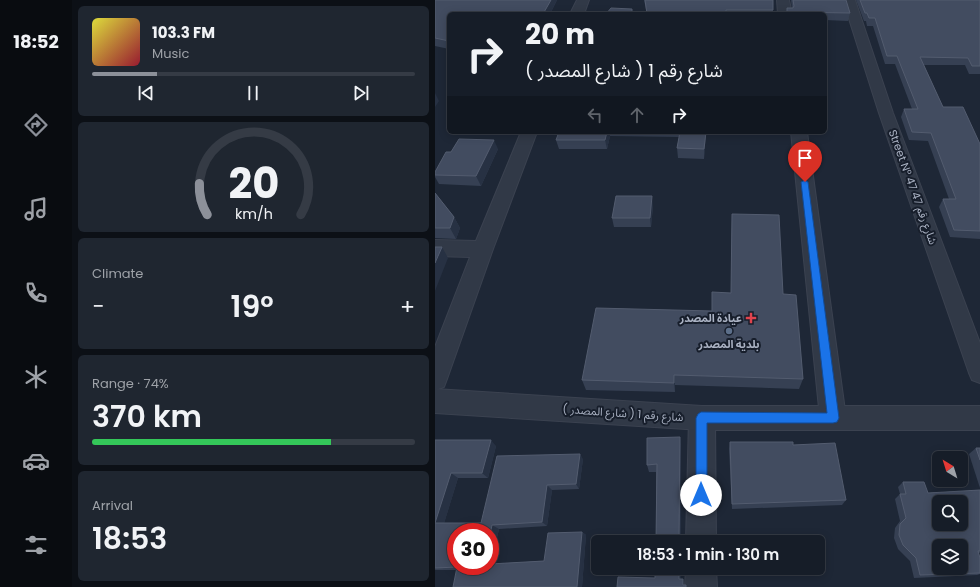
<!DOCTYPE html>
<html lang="en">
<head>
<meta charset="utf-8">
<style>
  :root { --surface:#161d28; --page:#1f2630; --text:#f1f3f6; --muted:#9ea2a8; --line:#353b45; --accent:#8c9099 }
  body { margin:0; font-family:Poppins,"Noto Sans Arabic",sans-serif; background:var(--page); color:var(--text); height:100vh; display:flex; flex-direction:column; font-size:15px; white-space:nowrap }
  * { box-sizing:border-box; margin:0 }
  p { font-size:13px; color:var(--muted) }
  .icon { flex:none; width:22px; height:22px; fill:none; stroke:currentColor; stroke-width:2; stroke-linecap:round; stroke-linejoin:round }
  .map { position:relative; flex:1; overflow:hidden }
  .details { display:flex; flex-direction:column; gap:6px; padding:6px; background:#0c1016; width:363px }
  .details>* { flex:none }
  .hud { position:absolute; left:12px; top:12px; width:380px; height:122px; border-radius:6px; box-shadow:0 2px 10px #0003,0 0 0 1px var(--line); background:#161d28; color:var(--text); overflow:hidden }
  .needle { width:26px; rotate:322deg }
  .fabs { position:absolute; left:497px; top:451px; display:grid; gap:8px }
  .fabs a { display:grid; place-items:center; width:36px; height:36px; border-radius:6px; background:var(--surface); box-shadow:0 2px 10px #0003,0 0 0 1px var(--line); font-size:20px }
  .speed { position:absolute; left:12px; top:523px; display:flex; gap:8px; font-size:20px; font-weight:700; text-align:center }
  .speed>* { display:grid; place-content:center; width:52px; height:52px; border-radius:50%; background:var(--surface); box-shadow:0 2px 10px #0003,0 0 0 1px var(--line); line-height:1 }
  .speed .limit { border:6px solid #d22; background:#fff; color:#111 }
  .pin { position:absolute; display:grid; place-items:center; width:34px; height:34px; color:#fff; margin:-41px -17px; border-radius:50% 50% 50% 0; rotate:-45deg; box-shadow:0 0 4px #0007 }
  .pin .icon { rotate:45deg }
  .me { position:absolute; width:44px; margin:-22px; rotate:0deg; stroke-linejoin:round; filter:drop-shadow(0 0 3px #0008) }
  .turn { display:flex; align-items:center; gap:14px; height:84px; padding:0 12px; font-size:18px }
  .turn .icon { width:52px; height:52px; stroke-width:2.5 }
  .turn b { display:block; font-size:28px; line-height:34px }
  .lanes { display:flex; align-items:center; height:38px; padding:0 12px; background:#0003; justify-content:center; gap:20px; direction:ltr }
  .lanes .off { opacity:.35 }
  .big { font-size:30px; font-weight:600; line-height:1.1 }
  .details .widget { flex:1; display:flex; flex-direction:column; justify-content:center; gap:6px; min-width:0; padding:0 14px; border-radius:6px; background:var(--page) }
  .details .dial { align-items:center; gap:0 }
  .dial svg { height:104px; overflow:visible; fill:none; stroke:var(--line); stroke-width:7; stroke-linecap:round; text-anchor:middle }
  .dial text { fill:var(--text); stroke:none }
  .song { display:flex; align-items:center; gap:12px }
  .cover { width:48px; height:48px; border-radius:6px; background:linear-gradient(135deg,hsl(60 70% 55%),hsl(350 70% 35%)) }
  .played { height:4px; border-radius:2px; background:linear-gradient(90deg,var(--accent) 20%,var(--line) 20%) }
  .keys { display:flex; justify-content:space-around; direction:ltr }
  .heat { display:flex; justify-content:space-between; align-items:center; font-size:22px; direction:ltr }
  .charge { height:6px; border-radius:3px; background:linear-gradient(90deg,#34c759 74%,var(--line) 0) }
  .trip { position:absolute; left:156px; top:535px; width:234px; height:40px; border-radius:6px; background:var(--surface); box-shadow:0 2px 10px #0003,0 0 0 1px var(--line); font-weight:600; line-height:40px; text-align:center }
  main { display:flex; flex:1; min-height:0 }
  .tab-bar { display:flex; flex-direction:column; width:72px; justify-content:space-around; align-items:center; background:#090c10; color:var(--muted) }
  .tab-bar .icon { width:28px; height:28px }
  .tab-bar .selected { color:var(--accent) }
  .tab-bar b { font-size:18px; color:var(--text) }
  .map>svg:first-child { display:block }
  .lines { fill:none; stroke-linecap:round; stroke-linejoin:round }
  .pedestrian-casing { stroke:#3b4250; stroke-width:2 }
  .minor-casing { stroke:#3b4250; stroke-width:2 }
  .tertiary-casing { stroke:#3b4250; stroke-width:2 }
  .pedestrian { fill:#313947; fill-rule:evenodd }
  .minor { fill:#313947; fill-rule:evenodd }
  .tertiary { fill:#313947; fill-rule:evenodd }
  .wall { fill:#364053 }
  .shaded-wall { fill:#273143 }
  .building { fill:#424c60; stroke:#535c6f; fill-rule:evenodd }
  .route { fill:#1a73e8; stroke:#114b97 }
  .health-dot { fill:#e0444e; stroke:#171e2b; stroke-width:1.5 }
  .service-dot { fill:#5c6f8a; stroke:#171e2b; stroke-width:1.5 }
  .labels { text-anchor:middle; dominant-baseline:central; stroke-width:4; stroke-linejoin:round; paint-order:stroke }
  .street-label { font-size:11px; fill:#abb3c4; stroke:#171e2b }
  .poi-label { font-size:11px; font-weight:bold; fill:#abb3c4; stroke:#171e2b; text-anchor:end }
</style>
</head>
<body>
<main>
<nav class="tab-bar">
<b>18:52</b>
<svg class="icon selected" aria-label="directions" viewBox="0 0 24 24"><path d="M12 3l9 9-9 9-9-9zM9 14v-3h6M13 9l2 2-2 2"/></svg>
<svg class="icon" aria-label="music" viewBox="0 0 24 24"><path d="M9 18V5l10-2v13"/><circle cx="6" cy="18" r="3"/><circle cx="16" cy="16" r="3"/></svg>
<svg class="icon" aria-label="phone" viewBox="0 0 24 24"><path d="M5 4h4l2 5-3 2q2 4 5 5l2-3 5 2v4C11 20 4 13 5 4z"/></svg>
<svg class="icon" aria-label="climate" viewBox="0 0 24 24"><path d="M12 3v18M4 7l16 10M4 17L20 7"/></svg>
<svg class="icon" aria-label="car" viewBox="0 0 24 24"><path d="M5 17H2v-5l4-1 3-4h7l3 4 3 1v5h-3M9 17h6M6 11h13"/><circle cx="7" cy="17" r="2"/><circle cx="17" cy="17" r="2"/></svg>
<svg class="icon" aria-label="filters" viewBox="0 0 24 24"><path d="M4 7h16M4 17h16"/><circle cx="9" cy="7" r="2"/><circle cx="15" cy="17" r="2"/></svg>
</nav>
<section class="details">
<div class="widget">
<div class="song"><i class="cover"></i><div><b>103.3 FM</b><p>Music</p></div></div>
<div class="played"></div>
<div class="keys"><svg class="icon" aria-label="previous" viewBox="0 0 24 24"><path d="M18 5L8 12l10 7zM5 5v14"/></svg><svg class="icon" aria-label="pause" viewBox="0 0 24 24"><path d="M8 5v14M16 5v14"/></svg><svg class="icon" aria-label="next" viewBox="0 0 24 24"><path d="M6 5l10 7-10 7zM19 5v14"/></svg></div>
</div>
<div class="widget dial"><svg viewBox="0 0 100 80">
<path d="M14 69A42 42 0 1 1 86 69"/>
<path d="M14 69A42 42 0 0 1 8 45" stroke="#8c9099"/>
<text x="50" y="56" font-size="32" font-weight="700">20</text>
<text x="50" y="72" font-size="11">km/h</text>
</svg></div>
<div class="widget"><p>Climate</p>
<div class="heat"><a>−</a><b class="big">19°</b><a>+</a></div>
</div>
<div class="widget"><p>Range · 74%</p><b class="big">370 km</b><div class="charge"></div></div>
<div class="widget"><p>Arrival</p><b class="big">18:53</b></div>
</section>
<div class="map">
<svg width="545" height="587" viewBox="0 0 545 587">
  <rect width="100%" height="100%" fill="#1e2736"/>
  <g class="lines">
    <g class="pedestrian-casing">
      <path id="pedestrian" d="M408,0H420L458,113L545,343V383L537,380L534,373L444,113Z"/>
    </g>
    <g class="minor-casing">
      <g id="minor">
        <path d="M142,0H154L149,14H135Z"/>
        <path d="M342,0H354L357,14H343Z"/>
        <path d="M86,132H102L58,249L12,379L9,387L0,390V347L35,257L0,256V240L41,241Z"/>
        <path d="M356,132H372L411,418L407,427L398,430L389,427L385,418Z"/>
        <path d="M267,406L276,409L280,418L281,542H251L254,418L258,409Z"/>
        <path d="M251,568H281L282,587H250Z"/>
      </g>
    </g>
    <g class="tertiary-casing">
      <path id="tertiary" d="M0,389L267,406H545V430H267L0,413Z"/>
    </g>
    <use href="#pedestrian" class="pedestrian"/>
    <use href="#minor" class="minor"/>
    <use href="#tertiary" class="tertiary"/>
  </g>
  <g class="wall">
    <path d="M0,0H122L115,14H14V49L0,46Z"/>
    <path d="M209,0H338V14H212Z"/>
    <path d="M356,0H411L415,13L413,21L390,20V14H351L352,8H357Z"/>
    <path d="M421,0H545V74H534L530,65H489L508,107L545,144V239L515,237L504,207L508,199H514L493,141L474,140L466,117L469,109H477L460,64H450L438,26H432L431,21H429Z"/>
    <path d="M124,132H271L269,159L243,158L242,148L244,137L175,136L172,149H124L121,140Z"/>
    <path d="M63,149L46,186L4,184L0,177V172L16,152Z"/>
    <path d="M0,193L19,217L25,228L21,239L0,238Z"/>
    <path d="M218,206L216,227H179L177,218Z"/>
    <path d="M297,214L348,294L368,379L364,389L240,385V392L151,390L147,380L277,311L296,293Z"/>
    <path d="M0,440L61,446L53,478H23L9,523H46L148,459L144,489L117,490L112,526L64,529L56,564L109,561L147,532L151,535L147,587H18L22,570H0Z"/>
    <path d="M295,442L358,445L411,500L407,505L297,509L294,449Z"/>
    <path d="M246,444V542H221V472H214L212,465Z"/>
    <path d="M541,448H545V488L534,454Z"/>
    <path d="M468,482L493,493L545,490V553H544L545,558V574L542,575L479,578L475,561L463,549L459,538L460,528L465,521L460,499L465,494L463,487Z"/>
  </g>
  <g class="shaded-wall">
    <path d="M116,0H122L115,14H108Z"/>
    <path d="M0,93L4,101L0,107Z"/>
    <path d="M172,132H175V136L172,149L170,140Z"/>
    <path d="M271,132L269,159V149Z"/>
    <path d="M59,140L63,149L46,186L41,176Z"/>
    <path d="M217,196L218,206L216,227L215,218Z"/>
    <path d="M19,217L25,228L21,239L15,228Z"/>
    <path d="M7,247L13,258L0,291V263Z"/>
    <path d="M239,375L240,385V392L239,383Z"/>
    <path d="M245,437L246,444V542H244Z"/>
    <path d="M56,440L61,446L53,478L47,473Z"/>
    <path d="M145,454L148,459L144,489L141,484Z"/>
    <path d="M16,473L23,478L8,527L0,523Z"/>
    <path d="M112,485L117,490L112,526L107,522Z"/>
    <path d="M57,525L64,529L55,567V535Z"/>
    <path d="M147,532L151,535L147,587H142Z"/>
    <path d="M244,568H246V582L244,579Z"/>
  </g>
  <g class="building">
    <path d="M0,0H116L108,14H14V41L0,38Z"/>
    <path d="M210,0H338V10H291V14H212Z"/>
    <path d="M358,0H411L415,13L352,12V8H358L359,6Z"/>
    <path d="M425,0H545V66H537L533,58L485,57L508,107H528L545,144V231L519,230L508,199H521L496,133L477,132L469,109H483L462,56H452L440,18H434L432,13H430Z"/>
    <path d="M176,8L197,9V14H171Z"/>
    <path d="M124,132H172L170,140H121Z"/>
    <path d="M245,132H271L269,149L242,148Z"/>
    <path d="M24,139L59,140L41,176L0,175V172L11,152H16Z"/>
    <path d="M0,193L19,217L15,228H0Z"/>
    <path d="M181,196H217L215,218H177Z"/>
    <path d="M297,214L344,215L348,294L361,295L368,379L239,375V383L147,380L161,308L277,311V292L296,293Z"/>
    <path d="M0,247H7L0,263Z"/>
    <path d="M245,437L244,542H221L222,464L212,465V438Z"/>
    <path d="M0,440H56L47,473H16L0,523H46L62,456L145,454L141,484L112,485L107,522L57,525L55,535V532H21V566H55V564L109,561L113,533L147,532L142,587H18L22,567L0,568Z"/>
    <path d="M295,442H358V445L400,443L411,500L297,504Z"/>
    <path d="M541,448H545V460Z"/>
    <path d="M468,482H489L493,493L545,490V551H543L545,558V573L485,575L481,558L468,545L464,535L465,524L471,518L465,494H471ZM504,502H526V524H504ZM504,546H526V568H504Z"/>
    <path d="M220,568H244V579H248V585H251V587H182L183,577L220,578Z"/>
  </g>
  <path class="route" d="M370,180L373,182L404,418L402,422L398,423H272V495L271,499L266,501L262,499L261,495V418L263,414L266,412L392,413L366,182Z"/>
  <path class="health-dot" d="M314 312h4v4h4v4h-4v4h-4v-4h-4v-4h4z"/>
  <circle class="service-dot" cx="294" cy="331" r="4"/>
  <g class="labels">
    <g class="street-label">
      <text transform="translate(478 187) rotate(70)">Street N° 47 شارع رقم 47</text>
      <text transform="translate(188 413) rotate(4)">شارع رقم 1 ( شارع المصدر )</text>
    </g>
    <g class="poi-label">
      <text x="307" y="318">عيادة المصدر</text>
      <text x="294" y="344" text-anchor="middle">بلدية المصدر</text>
    </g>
  </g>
</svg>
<div class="fabs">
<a><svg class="needle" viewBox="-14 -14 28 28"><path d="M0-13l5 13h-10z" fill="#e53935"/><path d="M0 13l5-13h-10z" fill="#9ea2a8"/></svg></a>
<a><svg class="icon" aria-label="search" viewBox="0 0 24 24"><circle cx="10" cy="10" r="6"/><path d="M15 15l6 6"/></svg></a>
<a><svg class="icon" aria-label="layers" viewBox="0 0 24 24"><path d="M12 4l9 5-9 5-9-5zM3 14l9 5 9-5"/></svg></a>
</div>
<div class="speed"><div class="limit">30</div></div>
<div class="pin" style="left:370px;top:182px;background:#d93025"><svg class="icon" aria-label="arrive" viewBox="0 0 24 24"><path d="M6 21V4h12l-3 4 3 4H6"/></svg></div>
<svg class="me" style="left:266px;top:495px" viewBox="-20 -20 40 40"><circle r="19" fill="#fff"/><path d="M0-13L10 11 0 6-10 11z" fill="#1a73e8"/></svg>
<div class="trip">18:53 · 1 min · 130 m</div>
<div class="hud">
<div class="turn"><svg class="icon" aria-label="right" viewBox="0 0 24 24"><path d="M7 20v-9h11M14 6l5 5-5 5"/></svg><div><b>20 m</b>شارع رقم 1 ( شارع المصدر )</div></div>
<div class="lanes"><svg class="icon off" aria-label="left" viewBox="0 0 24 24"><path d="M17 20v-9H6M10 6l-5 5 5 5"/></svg><svg class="icon off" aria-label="ahead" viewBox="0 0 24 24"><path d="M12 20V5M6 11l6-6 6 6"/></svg><svg class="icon" aria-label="right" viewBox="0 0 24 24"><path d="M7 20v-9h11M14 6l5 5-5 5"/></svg></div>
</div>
</div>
</main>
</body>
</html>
